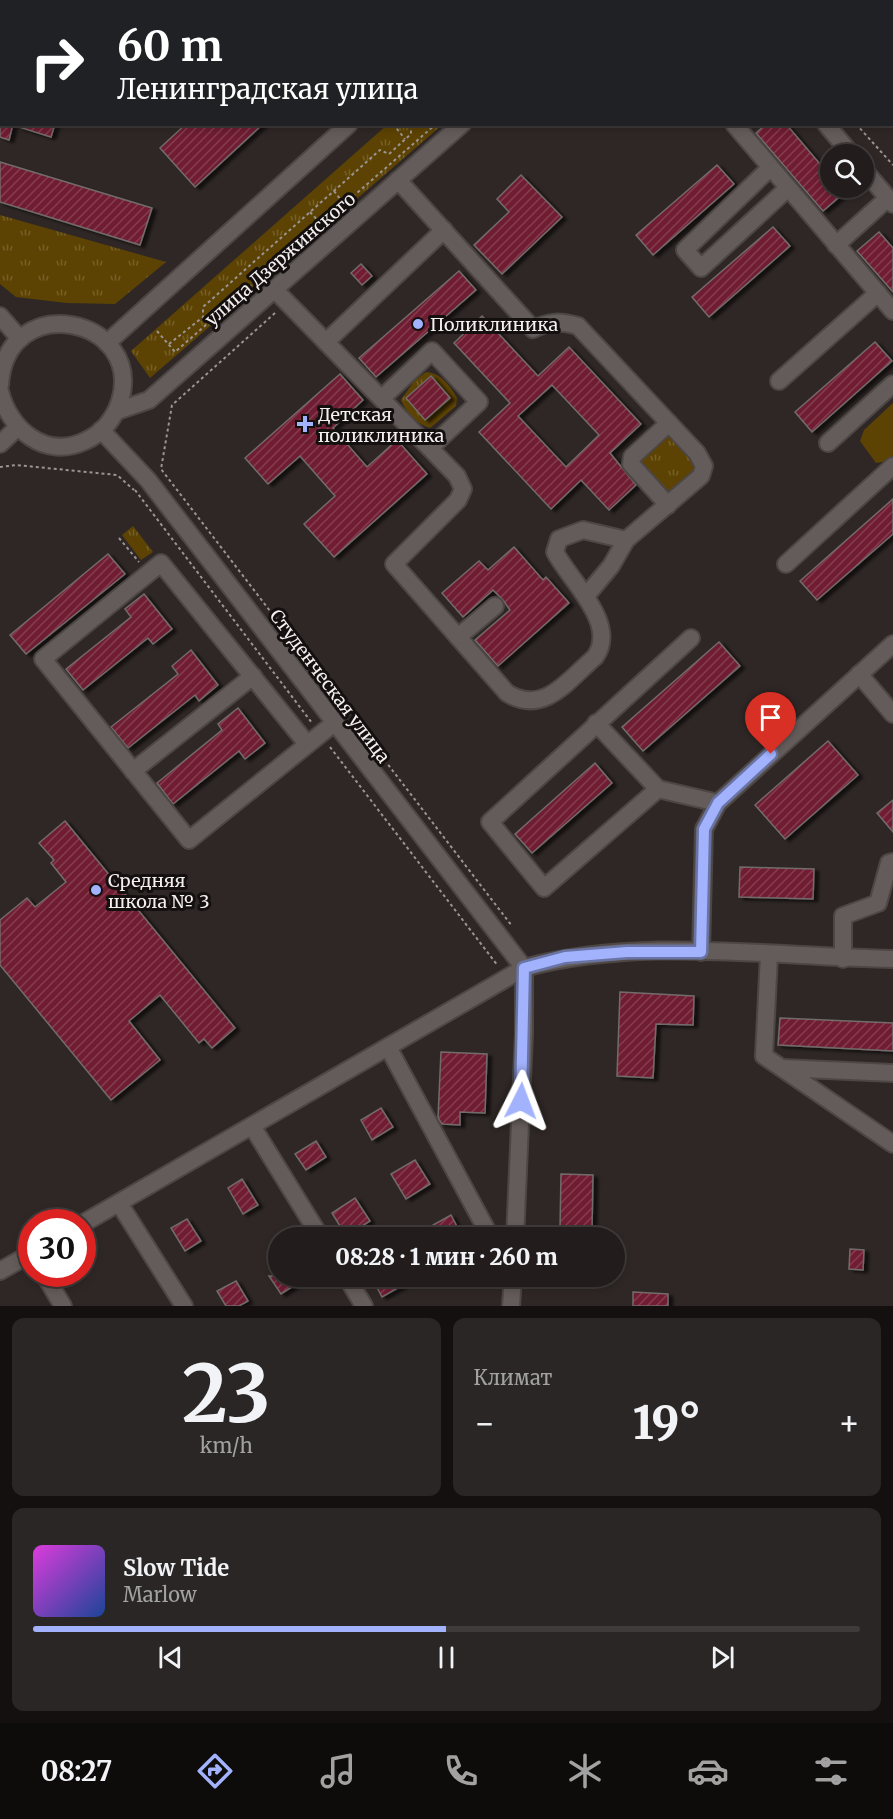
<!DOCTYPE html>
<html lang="ru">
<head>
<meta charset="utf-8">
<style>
  :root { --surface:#221d1c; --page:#2a2625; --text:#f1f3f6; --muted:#a2a2a3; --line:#3f3b3b; --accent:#a2b2fd }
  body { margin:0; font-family:Merriweather,serif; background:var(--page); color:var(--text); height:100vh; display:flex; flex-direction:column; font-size:22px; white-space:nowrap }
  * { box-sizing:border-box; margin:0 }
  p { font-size:20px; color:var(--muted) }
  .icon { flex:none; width:33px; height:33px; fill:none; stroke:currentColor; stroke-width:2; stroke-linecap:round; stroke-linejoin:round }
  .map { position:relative; height:1306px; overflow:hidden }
  .side { display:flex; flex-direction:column; gap:12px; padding:12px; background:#13100f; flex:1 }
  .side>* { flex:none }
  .banner { position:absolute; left:0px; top:0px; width:894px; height:126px; box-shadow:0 3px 9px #0003,0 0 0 2px var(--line); background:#202124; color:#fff; overflow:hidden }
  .buttons { position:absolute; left:820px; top:144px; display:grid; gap:12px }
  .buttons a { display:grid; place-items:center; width:54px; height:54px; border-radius:50%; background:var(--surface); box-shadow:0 3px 9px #0003,0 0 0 2px var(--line); font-size:30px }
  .speed { position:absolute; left:18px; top:1209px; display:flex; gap:12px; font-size:30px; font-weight:700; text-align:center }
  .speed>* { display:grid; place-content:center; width:78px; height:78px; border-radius:50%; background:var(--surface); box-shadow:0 3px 9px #0003,0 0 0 2px var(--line); line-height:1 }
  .speed .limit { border:9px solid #d22; background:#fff; color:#111 }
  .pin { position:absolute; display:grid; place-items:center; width:51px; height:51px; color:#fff; margin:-62px -26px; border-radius:50% 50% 50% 0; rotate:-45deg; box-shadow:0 0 6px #0007 }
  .pin .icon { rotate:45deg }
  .me { position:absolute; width:66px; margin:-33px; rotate:3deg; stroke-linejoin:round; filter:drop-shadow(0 0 4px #0008) }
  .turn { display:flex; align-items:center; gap:21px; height:126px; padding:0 18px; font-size:27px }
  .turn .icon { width:78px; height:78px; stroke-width:2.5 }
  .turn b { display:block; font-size:42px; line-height:51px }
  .big { font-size:45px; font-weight:800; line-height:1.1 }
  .side .tile { flex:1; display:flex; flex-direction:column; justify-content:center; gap:9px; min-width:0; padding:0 21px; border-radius:12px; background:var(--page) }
  .side .dial { align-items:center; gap:0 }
  .dial b { font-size:78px; line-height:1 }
  .song { display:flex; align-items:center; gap:18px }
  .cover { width:72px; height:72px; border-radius:9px; background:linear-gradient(135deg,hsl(300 70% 55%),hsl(220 70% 35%)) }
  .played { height:6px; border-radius:3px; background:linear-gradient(90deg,var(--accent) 50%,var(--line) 50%) }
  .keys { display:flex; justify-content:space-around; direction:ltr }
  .heat { display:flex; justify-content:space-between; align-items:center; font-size:33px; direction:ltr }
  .side .tiles { flex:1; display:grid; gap:12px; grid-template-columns:1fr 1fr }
  .tile:last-child { grid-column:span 2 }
  .trip { position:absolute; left:268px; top:1227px; width:357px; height:60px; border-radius:30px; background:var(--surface); box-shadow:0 3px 9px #0003,0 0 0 2px var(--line); font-weight:800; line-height:60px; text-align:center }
  .dock { display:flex; height:96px; justify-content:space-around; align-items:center; background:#0e0c0b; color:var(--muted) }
  .dock .icon { width:42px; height:42px }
  .dock .current { color:var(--accent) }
  .dock b { font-size:27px; color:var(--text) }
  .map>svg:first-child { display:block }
  .grass { fill:url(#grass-tufts) }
  .pitch { fill:#5d4303 }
  .building { fill:url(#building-hatch); stroke:#736b6c; stroke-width:1.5; fill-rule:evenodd; filter:url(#shadow) }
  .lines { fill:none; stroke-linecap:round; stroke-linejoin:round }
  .minor-casing { stroke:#4c4644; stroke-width:20 }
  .path { stroke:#9a9593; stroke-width:2; stroke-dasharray:3 3; stroke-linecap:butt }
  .minor { stroke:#645c5a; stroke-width:16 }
  .route-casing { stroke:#6974a4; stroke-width:15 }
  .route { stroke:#a2b2fd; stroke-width:10 }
  .poi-dot { fill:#a2b2fd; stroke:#141010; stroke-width:2 }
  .labels { text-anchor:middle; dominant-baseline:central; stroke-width:6; stroke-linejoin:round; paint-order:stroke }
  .street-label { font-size:18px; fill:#f5f0ef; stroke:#141010 }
  .poi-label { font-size:18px; fill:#f5f0ef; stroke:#141010; text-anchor:start }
</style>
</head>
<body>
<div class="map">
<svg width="893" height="1306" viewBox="0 0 893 1306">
  <defs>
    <pattern id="grass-tufts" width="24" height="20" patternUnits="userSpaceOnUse" patternTransform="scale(1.5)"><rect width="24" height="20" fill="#5d4303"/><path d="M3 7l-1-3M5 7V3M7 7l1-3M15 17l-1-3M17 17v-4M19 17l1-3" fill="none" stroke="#755e28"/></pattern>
    <pattern id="building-hatch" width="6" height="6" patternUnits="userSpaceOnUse" patternTransform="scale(1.5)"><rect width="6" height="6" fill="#6f1d31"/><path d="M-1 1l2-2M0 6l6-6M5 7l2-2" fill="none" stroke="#843e4f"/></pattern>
    <filter id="shadow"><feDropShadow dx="4.5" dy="2.5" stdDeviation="1.5" flood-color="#0009"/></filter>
  </defs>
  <rect width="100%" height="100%" fill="#2e2725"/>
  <g class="grass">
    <path d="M387,125H442L150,378L131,351Z"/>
    <path d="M0,215L166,262L115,304L67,303L16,297L0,284Z"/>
    <path d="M426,372C441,373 450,386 457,398L456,406L430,428C418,425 405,411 401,400L414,381Z"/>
    <path d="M665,437H673L696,463L694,471L669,493L661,491L640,464L641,460Z"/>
    <path d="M133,526L153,552L141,560L122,535Z"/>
  </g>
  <path class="pitch" d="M893,403V457L888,461L876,463L860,441L864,430Z"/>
  <g class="building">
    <path d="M0,124H13L9,140L0,137Z"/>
    <path d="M19,124H55L51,137L19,127Z"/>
    <path d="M186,124H263L195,187L160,148Z"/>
    <path d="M766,124H786L831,177V188H850L823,211L756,133Z"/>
    <path d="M0,162L152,208L140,245L0,202Z"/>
    <path d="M717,165L734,184L653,255L636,235Z"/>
    <path d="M521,175L562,217L502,274L474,245L509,212L497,199Z"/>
    <path d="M773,227L790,246L709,317L692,297Z"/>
    <path d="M879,232L893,248V292L857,251Z"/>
    <path d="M361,264L372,276L362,285L351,273Z"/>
    <path d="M459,271L476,290L376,377L359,358Z"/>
    <path d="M482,316L538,376L569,347L641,424L610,453L636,485L609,510L581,480L551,509L479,432L510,403L454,343ZM552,385L599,435L566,467L518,416Z"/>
    <path d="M875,342L892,361L812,432L795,412Z"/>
    <path d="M340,374L363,400L333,428L367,467L397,440L427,474L334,557L304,524L335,496L300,456L268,484L245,458Z"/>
    <path d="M431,376L450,398L425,420L406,398Z"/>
    <path d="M893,499V534L817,600L800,581Z"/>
    <path d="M514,547L543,580L546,577L569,603L498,666L475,640L510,610L503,600L493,590L463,617L442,593L479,561L488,570Z"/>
    <path d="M108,554L125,574L26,654L10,635Z"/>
    <path d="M144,594L172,629L153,644L148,638L83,690L66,669L131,617L125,609Z"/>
    <path d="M719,642L740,666L643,751L622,727Z"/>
    <path d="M191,650L218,685L199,701L195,695L128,748L111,727L178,674L172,666Z"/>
    <path d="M238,708L265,743L245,759L239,751L173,804L157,783L222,730L218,724Z"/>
    <path d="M828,741L858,775L785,839L755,805Z"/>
    <path d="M595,763L612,783L532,853L515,834Z"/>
    <path d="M893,800V832L877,813Z"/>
    <path d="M65,821L235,1028L212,1048L204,1039L199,1043L160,995L129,1021L160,1060L111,1100L0,965V920L27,898L35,907L66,882L51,863L54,860L39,843Z"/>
    <path d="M740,867L814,869L813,899L739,897Z"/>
    <path d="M620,992L694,996L693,1025L656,1024L653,1078L617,1076Z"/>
    <path d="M780,1018L893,1023V1051L778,1045Z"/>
    <path d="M441,1052L487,1054L485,1113L460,1112V1125L442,1124L438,1118Z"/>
    <path d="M381,1108L393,1127L372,1140L361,1120Z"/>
    <path d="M316,1141L326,1157L306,1170L295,1154Z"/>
    <path d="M415,1160L430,1184L406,1199L391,1174Z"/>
    <path d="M561,1174L593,1175L592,1230L560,1229Z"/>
    <path d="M242,1179L258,1205L243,1214L228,1188Z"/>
    <path d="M355,1198L370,1221L346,1236L332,1213Z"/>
    <path d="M451,1215L463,1238H428L424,1230Z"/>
    <path d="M187,1219L201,1241L185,1251L171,1228Z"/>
    <path d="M850,1249L864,1250L863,1270L849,1269Z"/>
    <path d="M269,1276H309L281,1294Z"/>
    <path d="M371,1276H401L405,1284L382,1297Z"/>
    <path d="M236,1281L248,1301L239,1306H226L217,1291Z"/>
    <path d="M633,1292L668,1294V1306H633Z"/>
  </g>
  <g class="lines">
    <g class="minor-casing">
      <g id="minor">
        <path d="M352,0L354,2"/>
        <path d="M714,0L715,2"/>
        <path d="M827,0L828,2"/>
        <path d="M216,2L218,0"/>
        <path d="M486,2L487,0"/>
        <path d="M603,2L604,0"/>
        <path d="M892,53L893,52"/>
        <path d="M892,73H893"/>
        <path d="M0,87L2,88"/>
        <path d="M734,124L893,311"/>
        <path d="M826,124L851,154"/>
        <path d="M770,168L685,250L701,268L788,188"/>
        <path d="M864,170L893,204"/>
        <path d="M836,245L888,198"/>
        <path d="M274,289L457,476L463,489L458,500L394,564L507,693C544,716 568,680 595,657C619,624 570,581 555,552L559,539L583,530L626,540L701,476L704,466L697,453L578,326C560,321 550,321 533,329L398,180"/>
        <path d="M0,316L20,339"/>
        <path d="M326,342L444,230"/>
        <path d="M107,343L349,124"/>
        <path d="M779,381L878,293"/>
        <path d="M0,385C6,288 145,317 120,401C114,419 103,433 85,441C45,460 9,429 0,391"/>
        <path d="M382,398L432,351L479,402L430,448"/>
        <path d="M117,411L149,400L462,124"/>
        <path d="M101,430L148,480L524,968"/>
        <path d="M828,443L893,384"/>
        <path d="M0,444L18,427"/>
        <path d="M668,505L631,464L632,457L669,423"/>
        <path d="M786,564L893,466"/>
        <path d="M586,596L611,566L626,540"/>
        <path d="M458,637L495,606"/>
        <path d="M691,638L490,822L544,888L658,789L718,803"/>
        <path d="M859,674L893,714"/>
        <path d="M596,723L658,789"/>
        <path d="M307,744L161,563L43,659L189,840L333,724"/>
        <path d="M133,771L253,676"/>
        <path d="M701,952L704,829L718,803L893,644"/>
        <path d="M769,955L764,1056L893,1144"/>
        <path d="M843,959V916L878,903L889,863L893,862"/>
        <path d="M388,1047L491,1238"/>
        <path d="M782,1068L893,1073"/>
        <path d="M252,1126L321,1238"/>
        <path d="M119,1203L184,1306"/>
        <path d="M82,1224L524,968C642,936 772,957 893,959"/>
        <path d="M515,1238L524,1033V968"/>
        <path d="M0,1271L32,1253"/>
        <path d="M44,1274L63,1306"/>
        <path d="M346,1276L364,1306"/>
        <path d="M511,1306L513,1276"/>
      </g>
    </g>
    <g class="path">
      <path d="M742,0L743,2"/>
      <path d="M859,0L860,2"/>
      <path d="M465,2L467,0"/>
      <path d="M549,2L551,0"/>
      <path d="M576,2L578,0"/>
      <path d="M886,2V0"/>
      <path d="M393,124L405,139"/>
      <path d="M856,124L893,165"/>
      <path d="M334,191L344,204"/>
      <path d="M310,212L321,224"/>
      <path d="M275,313L172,405L161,469L512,926"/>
      <path d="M157,331L175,352L436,124"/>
      <path d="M169,344L203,317V307L380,150L389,154L411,134V124"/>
      <path d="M0,467L16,465L117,475L134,490"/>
      <path d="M135,490L312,723"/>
      <path d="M119,538L139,562"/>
      <path d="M330,747L498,966"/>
    </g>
    <use href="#minor" class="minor"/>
  </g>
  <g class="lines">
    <g class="route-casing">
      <path id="route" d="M521,1101L524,968L565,957L627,952H701L704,829L718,803L771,754"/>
    </g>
    <use href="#route" class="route"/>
  </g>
  <g class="poi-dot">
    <circle cx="418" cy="324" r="6"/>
    <path d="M302 415h6v6h6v6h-6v6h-6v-6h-6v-6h6z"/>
    <circle cx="96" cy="890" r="6"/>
  </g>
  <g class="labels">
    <g class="street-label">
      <text transform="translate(280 259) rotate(-41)">улица Дзержинского</text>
      <text transform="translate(330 686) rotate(53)">Студенческая улица</text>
    </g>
    <g class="poi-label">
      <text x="430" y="324">Поликлиника</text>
      <text x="318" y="414">Детская<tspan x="318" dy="21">поликлиника</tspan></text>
      <text x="108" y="880">Средняя<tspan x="108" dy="21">школа № 3</tspan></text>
    </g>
  </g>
</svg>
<div class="buttons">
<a><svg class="icon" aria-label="search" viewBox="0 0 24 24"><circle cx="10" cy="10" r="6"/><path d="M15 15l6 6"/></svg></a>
</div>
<div class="speed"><div class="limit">30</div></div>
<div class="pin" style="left:771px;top:754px;background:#d93025"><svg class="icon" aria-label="arrive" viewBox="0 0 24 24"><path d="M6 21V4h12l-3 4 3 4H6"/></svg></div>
<svg class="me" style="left:521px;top:1101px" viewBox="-20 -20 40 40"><path d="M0-17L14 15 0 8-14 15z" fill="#a2b2fd" stroke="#fff" stroke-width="4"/></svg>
<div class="trip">08:28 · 1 мин · 260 m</div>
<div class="banner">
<div class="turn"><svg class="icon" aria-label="right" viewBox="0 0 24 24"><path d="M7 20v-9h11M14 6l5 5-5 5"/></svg><div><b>60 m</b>Ленинградская улица</div></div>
</div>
</div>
<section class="side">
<div class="tiles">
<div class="tile dial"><b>23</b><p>km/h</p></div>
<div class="tile"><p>Климат</p>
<div class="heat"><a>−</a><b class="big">19°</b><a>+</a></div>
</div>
<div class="tile">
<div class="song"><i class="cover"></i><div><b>Slow Tide</b><p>Marlow</p></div></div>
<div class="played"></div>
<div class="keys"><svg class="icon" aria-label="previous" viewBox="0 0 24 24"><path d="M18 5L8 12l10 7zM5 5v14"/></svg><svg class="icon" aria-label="pause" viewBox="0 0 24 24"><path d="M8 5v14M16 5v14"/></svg><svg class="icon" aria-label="next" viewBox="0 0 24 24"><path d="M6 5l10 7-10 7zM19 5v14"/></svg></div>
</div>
</div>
</section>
<nav class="dock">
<b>08:27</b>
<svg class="icon current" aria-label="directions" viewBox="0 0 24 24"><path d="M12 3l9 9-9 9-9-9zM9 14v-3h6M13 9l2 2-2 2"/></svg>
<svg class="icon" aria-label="music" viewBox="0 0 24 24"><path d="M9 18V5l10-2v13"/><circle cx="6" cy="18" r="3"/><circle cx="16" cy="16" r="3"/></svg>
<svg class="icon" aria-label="phone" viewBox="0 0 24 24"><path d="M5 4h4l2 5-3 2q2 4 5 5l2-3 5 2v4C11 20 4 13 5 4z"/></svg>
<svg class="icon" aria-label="climate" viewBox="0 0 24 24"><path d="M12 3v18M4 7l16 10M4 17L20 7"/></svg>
<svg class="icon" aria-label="car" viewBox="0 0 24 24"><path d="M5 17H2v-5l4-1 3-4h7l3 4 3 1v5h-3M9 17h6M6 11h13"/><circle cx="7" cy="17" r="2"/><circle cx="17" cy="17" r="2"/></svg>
<svg class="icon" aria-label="filters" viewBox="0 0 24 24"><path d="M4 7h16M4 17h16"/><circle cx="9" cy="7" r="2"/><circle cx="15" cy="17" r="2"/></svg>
</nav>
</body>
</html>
